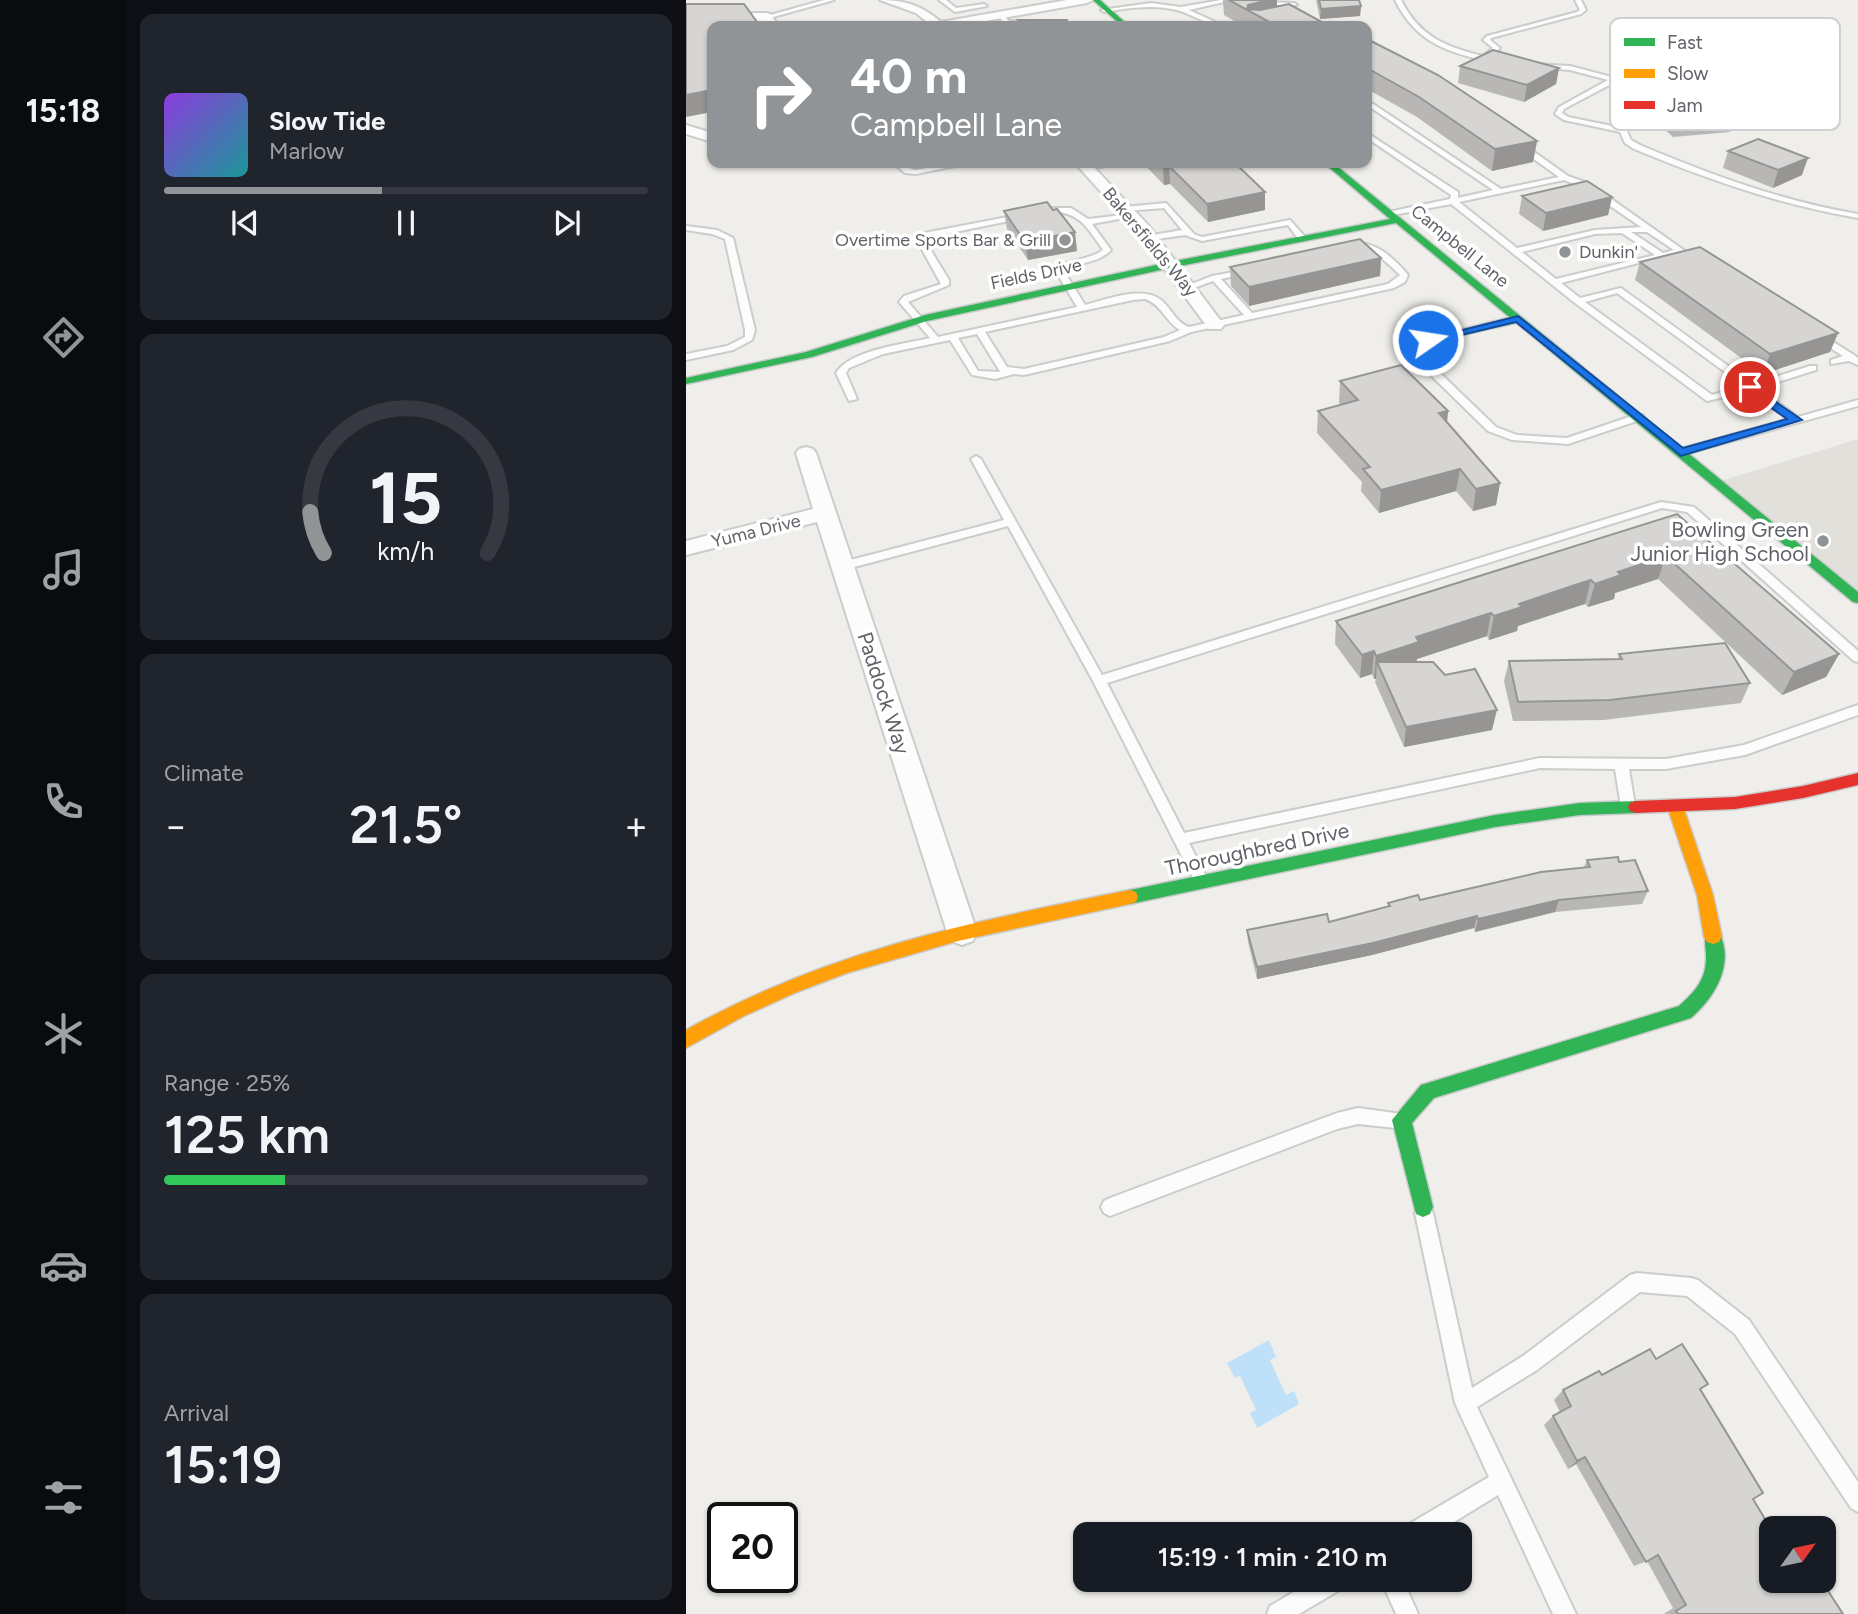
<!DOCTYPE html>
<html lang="en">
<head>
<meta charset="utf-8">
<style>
  :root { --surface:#171b24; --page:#20242c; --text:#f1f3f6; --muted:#9ea1a6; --line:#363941; --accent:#919496 }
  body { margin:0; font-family:Figtree,sans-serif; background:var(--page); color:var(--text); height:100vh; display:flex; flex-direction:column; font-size:26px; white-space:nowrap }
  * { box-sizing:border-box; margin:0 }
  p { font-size:23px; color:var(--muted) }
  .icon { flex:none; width:38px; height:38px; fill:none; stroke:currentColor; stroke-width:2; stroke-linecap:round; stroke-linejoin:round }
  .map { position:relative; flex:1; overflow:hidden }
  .sheet { display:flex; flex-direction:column; gap:14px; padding:14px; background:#0d0f14; width:560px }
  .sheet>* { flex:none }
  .top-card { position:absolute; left:21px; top:21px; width:665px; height:147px; border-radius:14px; box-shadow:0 2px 5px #0004; background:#919496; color:#fff; overflow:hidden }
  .needle { width:46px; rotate:57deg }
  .controls { position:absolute; left:1073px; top:1516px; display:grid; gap:14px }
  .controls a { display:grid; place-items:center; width:77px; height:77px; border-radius:14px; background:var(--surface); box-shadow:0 2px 5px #0004; font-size:35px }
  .speed { position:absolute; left:21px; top:1502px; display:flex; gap:14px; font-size:35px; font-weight:700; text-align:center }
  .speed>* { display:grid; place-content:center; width:91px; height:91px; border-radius:50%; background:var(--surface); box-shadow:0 2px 5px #0004; line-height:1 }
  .speed .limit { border:4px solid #111; border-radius:10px; background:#fff; color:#111 }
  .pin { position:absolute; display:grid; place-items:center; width:60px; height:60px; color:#fff; margin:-30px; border:4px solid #fff; border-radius:50%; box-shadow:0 2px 7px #0007 }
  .me { position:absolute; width:77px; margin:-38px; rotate:77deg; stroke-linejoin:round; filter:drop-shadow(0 0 5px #0008) }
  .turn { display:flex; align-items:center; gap:24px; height:147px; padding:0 28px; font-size:32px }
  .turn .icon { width:91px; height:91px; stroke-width:2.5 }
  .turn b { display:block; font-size:49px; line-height:60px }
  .big { font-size:52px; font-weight:600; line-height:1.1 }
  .sheet .card { flex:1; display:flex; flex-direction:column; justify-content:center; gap:10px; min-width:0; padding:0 24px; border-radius:14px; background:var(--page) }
  .sheet .dial { align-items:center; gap:0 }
  .dial svg { height:182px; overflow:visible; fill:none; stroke:var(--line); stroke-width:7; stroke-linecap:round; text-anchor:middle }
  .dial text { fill:var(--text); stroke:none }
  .song { display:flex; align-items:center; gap:21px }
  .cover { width:84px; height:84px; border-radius:10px; background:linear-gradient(135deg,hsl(270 70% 55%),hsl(180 70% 35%)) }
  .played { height:7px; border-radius:4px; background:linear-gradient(90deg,var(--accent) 45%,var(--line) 45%) }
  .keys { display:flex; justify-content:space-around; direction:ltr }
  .heat { display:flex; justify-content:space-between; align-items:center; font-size:38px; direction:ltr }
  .charge { height:10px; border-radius:5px; background:linear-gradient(90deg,#34c759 25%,var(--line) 0) }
  .trip { position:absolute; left:387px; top:1522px; width:399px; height:70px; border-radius:14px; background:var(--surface); box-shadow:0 2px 5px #0004; font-weight:600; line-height:70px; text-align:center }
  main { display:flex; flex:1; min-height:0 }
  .tab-bar { display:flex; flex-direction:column; width:126px; justify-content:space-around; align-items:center; background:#090b0e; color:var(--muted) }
  .tab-bar .icon { width:49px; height:49px }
  .tab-bar .current { color:var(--accent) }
  .tab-bar b { font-size:32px; color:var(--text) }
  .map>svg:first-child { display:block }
  .education { fill:#e2e0da }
  .water { fill:#bfe0f9 }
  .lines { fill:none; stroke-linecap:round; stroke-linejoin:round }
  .lane-casing { stroke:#cbcccc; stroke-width:4 }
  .street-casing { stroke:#cbcccc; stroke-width:4 }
  .fast-casing { stroke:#cacacb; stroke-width:3 }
  .slow-casing { stroke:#cacacb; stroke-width:3 }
  .jam-casing { stroke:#cacacb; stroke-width:3 }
  .lane { fill:#fdfcfc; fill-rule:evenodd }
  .street { fill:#fdfcfc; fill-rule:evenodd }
  .fast { fill:#30b455; fill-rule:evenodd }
  .slow { fill:#ff9f0a; fill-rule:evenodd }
  .jam { fill:#e5322d; fill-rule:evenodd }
  .wall { fill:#b8b7b5 }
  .shaded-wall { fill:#969594 }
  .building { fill:#d6d5d3; stroke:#969594; stroke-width:2 }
  .route { fill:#1a73e8; stroke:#114b97; stroke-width:2 }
  .poi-dot { fill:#919496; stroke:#fff; stroke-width:2.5 }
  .labels { text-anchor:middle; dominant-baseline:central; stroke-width:7; stroke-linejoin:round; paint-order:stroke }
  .far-poi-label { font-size:18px; fill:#5f6368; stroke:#fff; text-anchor:end }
  .far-street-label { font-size:18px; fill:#5f6368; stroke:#fff }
  .poi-label { font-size:21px; fill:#5f6368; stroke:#fff; text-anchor:end }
  .street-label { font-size:21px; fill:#5f6368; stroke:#fff }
  .key { fill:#fff; stroke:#cfd0d2; stroke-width:2 }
  .key-label { font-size:19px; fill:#5f6368 }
</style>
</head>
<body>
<main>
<nav class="tab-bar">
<b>15:18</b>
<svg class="icon current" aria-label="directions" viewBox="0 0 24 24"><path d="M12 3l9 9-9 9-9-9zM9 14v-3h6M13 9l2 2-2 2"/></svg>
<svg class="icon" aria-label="music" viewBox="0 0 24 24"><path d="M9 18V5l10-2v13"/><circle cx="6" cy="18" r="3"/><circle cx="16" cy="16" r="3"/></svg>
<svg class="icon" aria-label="phone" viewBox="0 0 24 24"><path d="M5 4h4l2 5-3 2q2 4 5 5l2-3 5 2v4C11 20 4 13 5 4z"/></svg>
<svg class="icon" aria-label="climate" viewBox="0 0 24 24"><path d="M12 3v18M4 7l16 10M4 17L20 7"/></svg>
<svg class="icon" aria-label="car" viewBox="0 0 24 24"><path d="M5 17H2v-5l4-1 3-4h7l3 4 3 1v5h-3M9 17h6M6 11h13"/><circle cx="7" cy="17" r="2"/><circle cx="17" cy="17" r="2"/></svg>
<svg class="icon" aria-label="filters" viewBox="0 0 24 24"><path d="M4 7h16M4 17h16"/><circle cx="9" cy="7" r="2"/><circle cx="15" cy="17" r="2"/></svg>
</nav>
<section class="sheet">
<div class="card">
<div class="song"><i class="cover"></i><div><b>Slow Tide</b><p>Marlow</p></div></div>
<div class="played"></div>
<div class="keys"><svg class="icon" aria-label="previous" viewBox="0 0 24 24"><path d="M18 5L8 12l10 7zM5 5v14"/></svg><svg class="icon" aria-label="pause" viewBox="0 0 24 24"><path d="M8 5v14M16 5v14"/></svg><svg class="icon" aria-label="next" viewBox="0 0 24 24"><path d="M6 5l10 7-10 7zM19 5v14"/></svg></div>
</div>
<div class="card dial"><svg viewBox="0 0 100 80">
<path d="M14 69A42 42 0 1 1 86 69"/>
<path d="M14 69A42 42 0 0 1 8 51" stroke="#919496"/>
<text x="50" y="56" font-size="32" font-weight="700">15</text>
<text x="50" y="72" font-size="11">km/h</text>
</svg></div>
<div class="card"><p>Climate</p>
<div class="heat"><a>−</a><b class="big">21.5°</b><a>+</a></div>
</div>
<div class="card"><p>Range · 25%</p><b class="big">125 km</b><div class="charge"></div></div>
<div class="card"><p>Arrival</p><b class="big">15:19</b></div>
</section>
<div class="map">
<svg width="1172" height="1614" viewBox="0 0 1172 1614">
  <rect width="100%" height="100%" fill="#efeeea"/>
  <path class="education" d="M1172,439V599L1031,482Z"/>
  <path class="water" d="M583,1340L590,1357L584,1360L600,1395L608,1391L613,1404L571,1428L564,1413L570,1410L554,1376L549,1378L541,1363Z"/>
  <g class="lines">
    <g class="lane-casing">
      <g id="lane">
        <path d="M138,0H148L80,19L77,17Z"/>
        <path d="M253,0H260L270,8L298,4L301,6L269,12Z"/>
        <path d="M535,0H547L503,10L538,26C522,26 506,14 491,10C467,4 442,8 418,12L415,10L465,3L495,7Z"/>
        <path d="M709,0H715C733,36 759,47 797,56L807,48L797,40L801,36L891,12L894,10L889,0H895L900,10L895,14L805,38L804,40L814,48L804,57L814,60L812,63C766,54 731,45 709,0Z"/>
        <path d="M574,2L608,3L611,5H572Z"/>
        <path d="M316,14L323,21L392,24L391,26H299L317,22L313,16Z"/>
        <path d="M848,64L884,66L964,87L972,95L950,123L941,131L945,140L954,145C1025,175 1096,201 1172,214V218C1094,205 1021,179 948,149L939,143L934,132L878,120L869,114L873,107L922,80L884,70L850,67ZM929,82L960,89L965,95L946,121L936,128L882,117L876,113L878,109Z"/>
        <path d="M681,100L815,189L873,177L831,147L838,145L882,176L904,184L999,251L875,283L894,298L935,288L1067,384L1124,366H1130V370L1073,388L1112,417L1172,400V406L999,454H991V450L1102,419L1064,391L1021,401L889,303L765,204L702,216V212L764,199L765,195L681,138V133L772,192V198L807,190L681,105ZM878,180L898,188L955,227L909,230L831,248L773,202ZM945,232H961L988,250L977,253ZM936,233L969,255L870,279L836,252L909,234ZM931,293L1058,386L1026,395L899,302Z"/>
        <path d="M207,163C217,162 221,169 230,170L269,163H284L230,174L219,173Z"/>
        <path d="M418,163H433L401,170L397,168Z"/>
        <path d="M537,163H559C554,167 542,167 537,163Z"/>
        <path d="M480,203L508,234L516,237L604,220L620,238L613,240L602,225L516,241L499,235L464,240H461V236L496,230L478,208L439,211L435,209L439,207Z"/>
        <path d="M368,208H385L402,219L445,214L449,216L406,224L425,250C412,264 393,261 378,271L399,305C419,300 456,285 475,300C486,309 489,322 503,327L558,315L527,281L502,290L498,287L526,276L564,269V273L535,279L566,313L702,284L714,275C693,255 690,251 661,249L660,247C683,234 708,258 722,275L719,282L708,288L505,332L484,341L338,375L328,374L309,379L286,375L264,340L197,354L163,368L160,373L171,399L163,401L150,373C163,350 219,344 244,338L213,302L218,296L255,284L233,244L238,233ZM368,212C394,212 403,230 417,250C402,261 382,258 369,270L391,307L252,337L222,302L263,285V280L241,244L244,237ZM459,299C475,304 480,322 494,330L478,337L338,369L321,367L299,332L447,300ZM291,334L313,370L314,372L292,371L272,338Z"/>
        <path d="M0,226L31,230L47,238L69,330L66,340L47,350L0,360V354L41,346L59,337V330L39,239L26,234L0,230Z"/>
        <path d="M832,316L837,319L835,321L726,346L810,427L831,435L881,438L949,415H957V419L882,444L826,440L802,431L714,345Z"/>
        <path d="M1130,335H1136L1168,355L1172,358V365L1163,361L1145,364V360L1157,356L1130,339Z"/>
        <path d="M290,456L295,459L416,675L975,502L1008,507L1172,651V662L1168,661L1001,512L976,508L421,683L498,833L854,758L980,759L1058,745L1172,705V715L1059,755L980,769H943L949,806L947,810H937L935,806L929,769L854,768L503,843L523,882L521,886L516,888L511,886L407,681L322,526L157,570L151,566L153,563L318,520L285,459Z"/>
        <path d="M672,1108L716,1114L719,1120L716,1126L710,1128L672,1124L651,1129L424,1216L418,1213L415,1207L418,1201L424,1198L651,1113Z"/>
        <path d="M738,1204L744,1207L747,1213L786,1388L837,1356L944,1275L951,1273L1005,1278L1012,1280L1063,1320L1172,1482V1512L1165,1508L1049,1334L1001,1296L954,1292L851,1370L791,1407L890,1614H867L812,1495L747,1535H715L718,1527L803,1477L769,1403L729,1213L732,1207Z"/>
        <path d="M628,1580H660L657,1588L613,1614H581L584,1606Z"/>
        <path d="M695,1580H717L732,1614H710Z"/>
      </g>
    </g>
    <g class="street-casing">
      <g id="street">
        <path d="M194,0C220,0 236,6 255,22L381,0H407L401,3L272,26H246L230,13Z"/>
        <path d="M80,13L84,14L93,26H81L77,21L0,22V14Z"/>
        <path d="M0,125L26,133V142L0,134Z"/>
        <path d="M389,163H404L463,226L535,321L538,325L535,329H523L451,232Z"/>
        <path d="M120,447L127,449L130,453L291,932L287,941L276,945L265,941L261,932L131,522L0,555V541L127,509L110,453L113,449Z"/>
      </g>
    </g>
    <g class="fast-casing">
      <g id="fast">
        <path d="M407,0H414L443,26H436Z"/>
        <path d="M638,163H647L1172,592V603L1167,602L710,223L484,268L241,321L126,357L0,384V378L120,352L239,315L484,262L704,219Z"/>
        <path d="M950,801L956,803L958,807L956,811L950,813L894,815L809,827L444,904L438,902L436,897L438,892L444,890L809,815L894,803Z"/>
        <path d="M1027,930L1033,932C1049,964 1029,997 1005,1018L748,1098L726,1123L747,1207L744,1214L737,1217L730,1214L706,1120L735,1085L993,1006C1010,991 1021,978 1020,955C1020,947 1017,940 1021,932Z"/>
      </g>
    </g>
    <g class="slow-casing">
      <g id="slow">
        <path d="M989,800L995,802L997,806L1027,895L1036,937L1033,942L1027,944L1021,942L1018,937L1011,895L981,806L983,802Z"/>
        <path d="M444,890L450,892L452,897L450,902L444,904L272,941L161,973L111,992L58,1016L0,1048V1030C143,950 285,922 444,890Z"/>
      </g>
    </g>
    <g class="jam-casing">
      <path id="jam" d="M1172,773V785L1117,798L1049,809L950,813L944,811L942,807L944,803L950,801L1049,797L1117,786Z"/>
    </g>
    <use href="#lane" class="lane"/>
    <use href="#street" class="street"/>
    <use href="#fast" class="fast"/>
    <use href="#slow" class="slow"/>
    <use href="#jam" class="jam"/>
  </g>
  <g class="wall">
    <path d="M537,0H591V6L643,26H557L538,15Z"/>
    <path d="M630,0H673L675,6L674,16L634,19Z"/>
    <path d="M681,39L851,141L847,162L806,171L731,117L681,89Z"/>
    <path d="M774,66L873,68L870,84L838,102L772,83Z"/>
    <path d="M1080,72L1076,86L1048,119L1044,132L987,137L977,128L981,113Z"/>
    <path d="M1042,151L1116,175L1087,188L1037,168Z"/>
    <path d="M457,163H549L579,210L522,222L484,184L478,185Z"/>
    <path d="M836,196L926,197L922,215L857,231L833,214Z"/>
    <path d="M367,210L391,251L342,260L321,229L318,211Z"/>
    <path d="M695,258L694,276L563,306L545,286L544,267Z"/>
    <path d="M954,262L1152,333L1144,352L1077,374L949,280Z"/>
    <path d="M654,381L762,411L761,422L814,483L810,505L787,511L770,491L693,513L675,491L676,482L631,433L632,411L655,405L653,403Z"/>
    <path d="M991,514L1153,654L1140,677L1096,695L972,579L929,593L928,599L902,607L899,604L877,610L832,626L831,631L803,640L801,636L731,659L730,662L806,730L718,747L689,682L690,679H688L686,674L674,678L649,644L650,621Z"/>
    <path d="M933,654L1064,683L1055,703L918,720L827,721L818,681L823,661L932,659Z"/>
    <path d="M901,860L933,862L962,891L956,904L869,912L789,932L788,928L686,955L571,979L562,942L561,930L643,922L702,906V903L734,900L898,867Z"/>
    <path d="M970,1359L1015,1390L1067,1499L1085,1580L1157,1614H978L987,1608L961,1561L948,1566L890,1464L882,1469L858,1425L867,1416L874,1412L868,1400L877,1390L916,1375Z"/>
  </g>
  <g class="shaded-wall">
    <path d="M583,0H591V17L561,10L562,5Z"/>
    <path d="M675,6L674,16L634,19L635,9Z"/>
    <path d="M873,68L870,84L838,102L841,85Z"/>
    <path d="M1080,72L1076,86L1048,119L1044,114Z"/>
    <path d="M26,90V112L0,117V95Z"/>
    <path d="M851,141L847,162L806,171L809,149Z"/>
    <path d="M1122,158L1116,175L1087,188L1092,170Z"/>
    <path d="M483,166L484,184L478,185L477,167Z"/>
    <path d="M579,192V210L522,222L521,204Z"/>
    <path d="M926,197L922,215L857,231L860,213Z"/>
    <path d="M389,232L391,251L342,260L339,242Z"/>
    <path d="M695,258L694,276L563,306V287Z"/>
    <path d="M1152,333L1144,352L1077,374L1084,354Z"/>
    <path d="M762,411L760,433L753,413Z"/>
    <path d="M774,469L770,491L693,513L695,490Z"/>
    <path d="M814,483L810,505L787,511L790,489Z"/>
    <path d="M980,556L972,579L929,593L928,599L902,607L909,584L932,572Z"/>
    <path d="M905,580L899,604L832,626L831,631L803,640L808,616L833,604Z"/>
    <path d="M805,613L801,636L731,659L730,665L691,662L690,679H688L690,656L730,637Z"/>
    <path d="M688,651L686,674L674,678L676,655Z"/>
    <path d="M1153,654L1140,677L1096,695L1108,672Z"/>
    <path d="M811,710L806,730L718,747L720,727Z"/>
    <path d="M873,900L869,912L789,932L792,919Z"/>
    <path d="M791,916L788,928L686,955L571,979V967Z"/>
    <path d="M899,1457L890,1464L882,1469L891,1461Z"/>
  </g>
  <g class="building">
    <path d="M543,0H583L562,5L561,9L574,10L603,4L643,26H591Z"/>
    <path d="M633,0H673L675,6L635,9Z"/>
    <path d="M0,4H58L74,26L82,25L83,26H26V90L0,95Z"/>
    <path d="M332,20H381L380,26H339Z"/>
    <path d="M681,39L752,75L851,141L809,149L733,97L681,68Z"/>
    <path d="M807,50L873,68L841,85L774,66Z"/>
    <path d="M1072,139L1122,158L1092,170L1042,151Z"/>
    <path d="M472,163H549L579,192L521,204L483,166L477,167Z"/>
    <path d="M901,181L926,197L860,213L836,196Z"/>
    <path d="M361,202L367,210L371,209L389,232L339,242L318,211Z"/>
    <path d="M674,239L695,258L563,287L544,267Z"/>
    <path d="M1014,247L1152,333L1084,354L954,262Z"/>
    <path d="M715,365L762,411L753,413L814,483L790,489L774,469L695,490L677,469L684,467L632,411L672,400L654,381Z"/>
    <path d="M991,514L1153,654L1108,672L980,556L932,572L935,575L909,584L905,580L883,587L833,604L836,607L808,616L805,613L730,637L733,642L690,656L688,651L676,655L650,621Z"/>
    <path d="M1039,643L1064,683L924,700L832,702L823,661L936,659L933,654Z"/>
    <path d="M691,662H747L759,675L789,669L811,710L720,727Z"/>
    <path d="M932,857L933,862L949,860L962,891L873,900L792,919L791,916L687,943L571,967L561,930L641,914L643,922L704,906L702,903L732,895L734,900L855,872L904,867L901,860Z"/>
    <path d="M996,1344L1022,1384L1014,1389L1077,1493L1067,1499L1085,1529V1580H1135L1157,1614H992L990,1611L1000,1605L972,1555L960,1562L899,1457L891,1461L867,1416L885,1406L877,1390L913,1371L916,1375L964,1349L970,1359Z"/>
  </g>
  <path class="route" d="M832,316L997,448L1101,419L1060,390L1059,387L1064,384L1116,420L995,456L830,322L742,343L737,340Z"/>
  <g class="poi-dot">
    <circle cx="379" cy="240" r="7"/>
    <circle cx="879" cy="252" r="7"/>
    <circle cx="1137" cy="541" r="7"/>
  </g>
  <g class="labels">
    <g class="far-poi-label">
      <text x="365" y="240">Overtime Sports Bar &amp; Grill</text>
      <text x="893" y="252" text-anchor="start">Dunkin'</text>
    </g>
    <g class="far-street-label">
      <text transform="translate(464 242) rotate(50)">Bakersfields Way</text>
      <text transform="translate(774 246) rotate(39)">Campbell Lane</text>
      <text transform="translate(350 274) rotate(-12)">Fields Drive</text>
      <text transform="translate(70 531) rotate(-14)">Yuma Drive</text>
    </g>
    <g class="poi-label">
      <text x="1123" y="529">Bowling Green<tspan x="1123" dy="24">Junior High School</tspan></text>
    </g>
    <g class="street-label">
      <text transform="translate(198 693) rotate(72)">Paddock Way</text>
      <text transform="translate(571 849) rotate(-12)">Thoroughbred Drive</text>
    </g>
  </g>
  <rect x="924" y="18" width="230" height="112" rx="10" class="key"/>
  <rect x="938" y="38" width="31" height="8" fill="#30b455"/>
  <rect x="938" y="69" width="31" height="9" fill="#ff9f0a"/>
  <rect x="938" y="101" width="31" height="8" fill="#e5322d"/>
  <g class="key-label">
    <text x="981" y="49">Fast</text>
    <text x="981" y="80">Slow</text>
    <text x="981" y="112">Jam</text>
  </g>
</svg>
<div class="controls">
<a><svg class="needle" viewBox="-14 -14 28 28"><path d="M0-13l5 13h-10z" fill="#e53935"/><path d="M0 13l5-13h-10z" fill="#9ea1a6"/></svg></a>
</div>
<div class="speed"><div class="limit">20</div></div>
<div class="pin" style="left:1064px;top:387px;background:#d93025"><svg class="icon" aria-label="arrive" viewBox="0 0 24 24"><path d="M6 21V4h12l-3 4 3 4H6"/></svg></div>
<svg class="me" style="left:742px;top:340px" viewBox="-20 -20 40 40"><circle r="17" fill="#1a73e8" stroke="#fff" stroke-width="3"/><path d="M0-11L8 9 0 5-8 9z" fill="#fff"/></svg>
<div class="trip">15:19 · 1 min · 210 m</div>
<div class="top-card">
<div class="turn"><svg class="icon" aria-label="right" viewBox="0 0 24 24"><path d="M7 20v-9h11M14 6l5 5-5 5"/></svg><div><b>40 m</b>Campbell Lane</div></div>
</div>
</div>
</main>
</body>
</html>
